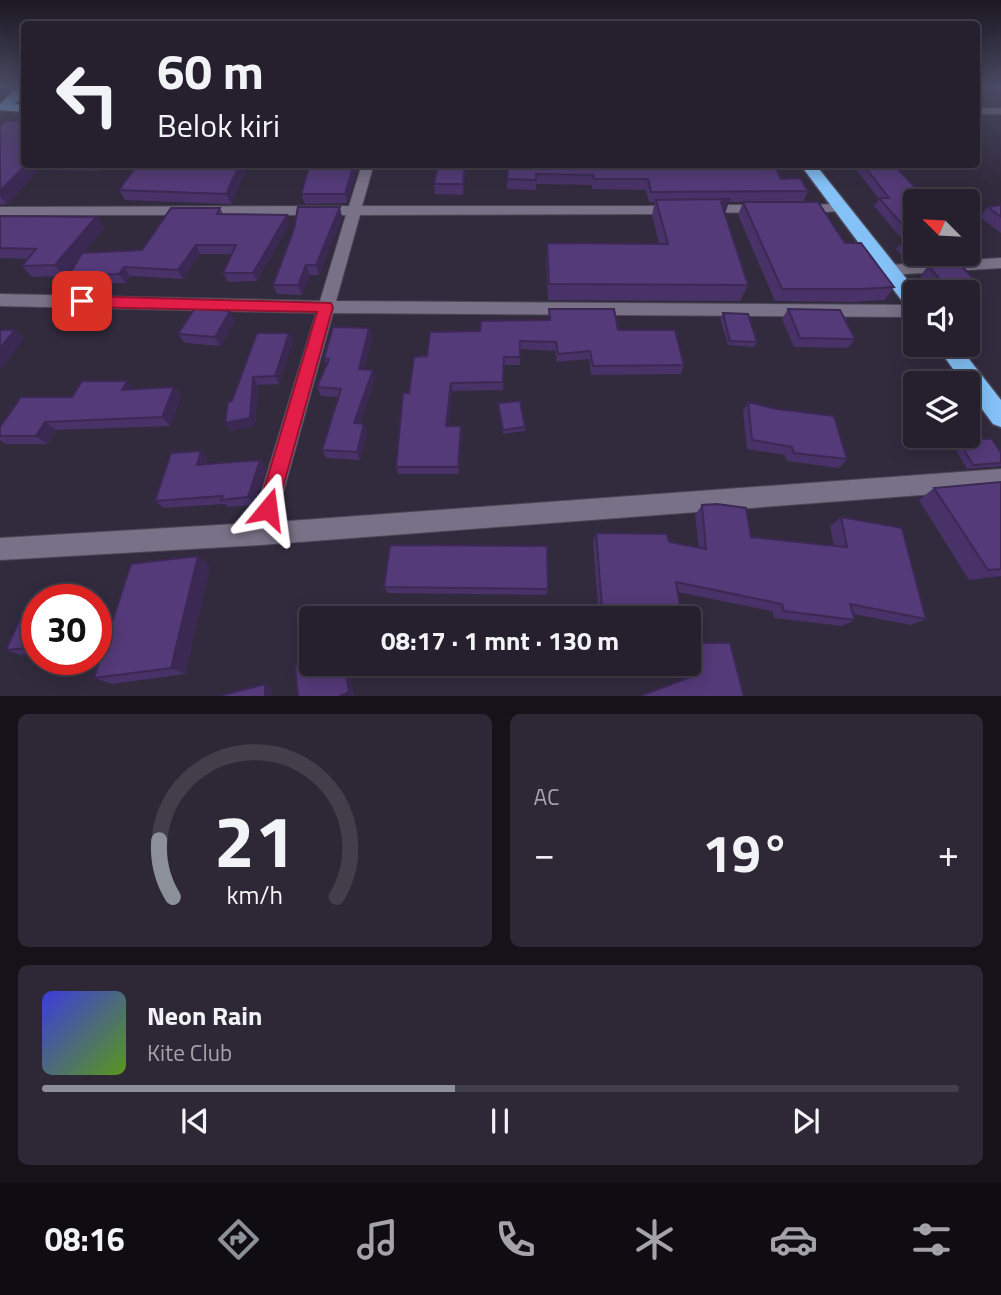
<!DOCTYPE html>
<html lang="id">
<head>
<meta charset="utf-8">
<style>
  :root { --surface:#26202e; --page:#2e2836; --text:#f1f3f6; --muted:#a4a3aa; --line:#423e4a; --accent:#8c9099 }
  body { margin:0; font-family:"Titillium Web",sans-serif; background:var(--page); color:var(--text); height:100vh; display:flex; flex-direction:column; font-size:26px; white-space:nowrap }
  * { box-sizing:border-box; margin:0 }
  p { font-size:23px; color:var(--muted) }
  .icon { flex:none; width:38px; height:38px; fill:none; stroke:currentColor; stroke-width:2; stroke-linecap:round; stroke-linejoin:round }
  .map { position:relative; height:696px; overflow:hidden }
  .side { display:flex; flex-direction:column; gap:18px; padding:18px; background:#151219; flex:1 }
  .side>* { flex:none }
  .banner { position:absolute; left:21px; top:21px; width:959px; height:147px; border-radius:7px; box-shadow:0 4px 18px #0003,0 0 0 2px var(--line); background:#26202e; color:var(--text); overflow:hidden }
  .needle { width:46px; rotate:294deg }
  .buttons { position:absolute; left:903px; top:189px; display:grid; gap:14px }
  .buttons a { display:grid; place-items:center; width:77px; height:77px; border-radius:7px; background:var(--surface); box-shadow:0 4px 18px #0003,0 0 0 2px var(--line); font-size:35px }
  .speed { position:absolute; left:21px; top:584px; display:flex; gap:14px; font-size:35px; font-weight:700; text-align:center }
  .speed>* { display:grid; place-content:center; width:91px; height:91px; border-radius:50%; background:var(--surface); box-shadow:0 4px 18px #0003,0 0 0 2px var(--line); line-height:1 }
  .speed .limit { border:10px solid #d22; background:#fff; color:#111 }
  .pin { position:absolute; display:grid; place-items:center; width:60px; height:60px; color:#fff; margin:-30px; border-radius:14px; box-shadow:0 4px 10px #0006 }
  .me { position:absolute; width:77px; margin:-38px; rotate:16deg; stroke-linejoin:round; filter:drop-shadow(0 0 5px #0008) }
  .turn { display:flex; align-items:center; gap:24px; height:147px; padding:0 21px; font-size:32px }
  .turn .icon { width:91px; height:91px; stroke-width:2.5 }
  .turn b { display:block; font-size:49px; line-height:60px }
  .big { font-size:52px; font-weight:700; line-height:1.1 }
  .side .tile { flex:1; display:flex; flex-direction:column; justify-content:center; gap:10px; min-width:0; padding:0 24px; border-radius:10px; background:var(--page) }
  .side .dial { align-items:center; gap:0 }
  .dial svg { height:182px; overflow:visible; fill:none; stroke:var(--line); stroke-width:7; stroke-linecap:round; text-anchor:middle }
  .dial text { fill:var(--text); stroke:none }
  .song { display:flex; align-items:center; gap:21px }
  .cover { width:84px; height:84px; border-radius:10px; background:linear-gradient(135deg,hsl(240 70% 55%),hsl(90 70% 35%)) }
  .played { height:7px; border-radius:4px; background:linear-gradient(90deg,var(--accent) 45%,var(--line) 45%) }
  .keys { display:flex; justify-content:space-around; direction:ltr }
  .heat { display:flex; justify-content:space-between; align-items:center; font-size:38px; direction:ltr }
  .side .tiles { flex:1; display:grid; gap:18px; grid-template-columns:1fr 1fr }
  .tile:last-child { grid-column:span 2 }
  .trip { position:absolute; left:299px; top:606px; width:402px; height:70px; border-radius:7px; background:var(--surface); box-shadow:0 4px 18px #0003,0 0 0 2px var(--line); font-weight:700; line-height:70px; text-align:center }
  .tabs { display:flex; height:112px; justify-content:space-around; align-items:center; background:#0f0d12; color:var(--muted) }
  .tabs .icon { width:49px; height:49px }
  .tabs .selected { color:var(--accent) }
  .tabs b { font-size:32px; color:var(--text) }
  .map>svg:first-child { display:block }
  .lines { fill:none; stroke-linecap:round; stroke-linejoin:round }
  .street-casing { stroke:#4d4757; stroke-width:2 }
  .highway-casing { stroke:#4d4757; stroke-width:3 }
  .street { fill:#797187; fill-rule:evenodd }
  .highway { fill:#83c1f6; fill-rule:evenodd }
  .wall { fill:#483267 }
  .shaded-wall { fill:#3b2954 }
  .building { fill:#543a78; stroke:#3b2954; stroke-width:2 }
  .route { fill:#e11d48; stroke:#92132f; stroke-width:2 }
</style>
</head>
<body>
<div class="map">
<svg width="1001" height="697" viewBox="0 0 1001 697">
  <rect width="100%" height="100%" fill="#322b3e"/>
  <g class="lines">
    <g class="street-casing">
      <g id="street">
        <rect x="976" y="108" width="25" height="6"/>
        <path d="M362,164H374L362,206H677L684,210L677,214L360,215L336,301L915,305V317L333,313L275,522L1001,469V489L260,545L0,560V538L252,523L316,313L0,306V294L320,301L346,215H0V207L349,206Z"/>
        <path d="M841,204L848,208L846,211L799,213L792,209L799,205Z"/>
        <path d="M705,205H764L771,209L764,213L700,212V206Z"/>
        <path d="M1001,258V268L889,275L881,270L889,265Z"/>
      </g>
    </g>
    <g class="highway-casing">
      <g id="highway">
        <path d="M17,87H24V94L15,104H24V112L0,110V104Z"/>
        <path d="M800,164H815L917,292L915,311L908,309Z"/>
        <path d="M936,345H958L1001,400V427L993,424L968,390V383H963Z"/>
      </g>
    </g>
    <use href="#street" class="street"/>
    <use href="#highway" class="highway"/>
  </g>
  <g class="wall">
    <path d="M0,125L24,164H106L100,171L39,170L7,204L0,205Z"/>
    <path d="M249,164L231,204L125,200L119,190Z"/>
    <path d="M310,164H359L347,203L305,204L301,194Z"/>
    <path d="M467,164L463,195L435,194L434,184Z"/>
    <path d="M508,164L781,179L808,191L803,202H729L725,214L748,285L740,301L548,300L546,259L547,243L659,244L652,215L655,202H649L646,190L592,189V185L536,184V190L507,189Z"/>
    <path d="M855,164H893L915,201V238H901L874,206L879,199L854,167Z"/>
    <path d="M743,202L845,243L894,287L885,300L853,302L775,301L738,215Z"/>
    <path d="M1001,205V233L980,217L988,207Z"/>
    <path d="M220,208L223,214L290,224L257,281L228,282L223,273L232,254H200L183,279L130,276L126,283L76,284L69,275L79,257L64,276L32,277L22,266L28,259L0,258V216L96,217L104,228L83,253L142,250Z"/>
    <path d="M342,217L319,275H310L302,295L277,294L273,285Z"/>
    <path d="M900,244L943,254L939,259L907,261L896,249Z"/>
    <path d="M928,266L978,284L969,293L935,292L920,276Z"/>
    <path d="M549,309L618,330L684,365L681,374L591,375L589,359L557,362L555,351L520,349V365H504L503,390L452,391L448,426H461L462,434L459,474H398L396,467L409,393L427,356L480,331L549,320Z"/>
    <path d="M788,309L855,339L848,348L794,347L782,319Z"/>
    <path d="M723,313L757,342L754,347L728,345L720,318Z"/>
    <path d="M235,321L220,346L185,343L178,334Z"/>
    <path d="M289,333L293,341L279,384L258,385L255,426L230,431L225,423L232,401Z"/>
    <path d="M372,337L364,369L373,370L375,379L360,423L364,424L367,432L360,460L326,458L322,450L338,397L321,396L317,387L326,365L324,358Z"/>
    <path d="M174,387L181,396L170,426L56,430L47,444H6L0,440V427L135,390Z"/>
    <path d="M748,402L847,459L839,468L787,461L785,455L747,449L743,411Z"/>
    <path d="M498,403L525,427V431L503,434Z"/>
    <path d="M957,438L1001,453V466L967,469L952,443Z"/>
    <path d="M208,459L206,464L260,460L266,468L255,505L228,507L225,504L164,508L155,501Z"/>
    <path d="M1001,482V576L969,580L919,500L934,488Z"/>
    <path d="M702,505L751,537L834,546L830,526L841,517L926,619L911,625L853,614L855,620L842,626L774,618L772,611L677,592L682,618H599L593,542L596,533L669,542L699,548L695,515Z"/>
    <path d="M198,556L210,566L185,674L112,684L94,678Z"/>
    <path d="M384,587L548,589L546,595L388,593Z"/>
    <path d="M37,602V653L21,655L6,650Z"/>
    <path d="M692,643L744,697L690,677L688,663H690V645Z"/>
  </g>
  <g class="shaded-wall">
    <path d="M27,164H35L39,170L7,204L0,196V191Z"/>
    <path d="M96,164H106L100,171Z"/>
    <path d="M240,164H249L231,204L226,194Z"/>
    <path d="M354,164H359L347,203L345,194Z"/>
    <path d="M465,164H467L463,195V184Z"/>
    <path d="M730,199L724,215L721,202Z"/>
    <path d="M340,207L342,217L319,275L316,265Z"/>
    <path d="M287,215L290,224L257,281L253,273Z"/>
    <path d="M96,217L104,228L64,276L55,265Z"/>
    <path d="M196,245L200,254L183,279L178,270Z"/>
    <path d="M306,265L310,275L302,295L298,285Z"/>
    <path d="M124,267L130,276L126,283L119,274Z"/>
    <path d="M230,311L235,321L220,346L215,337Z"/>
    <path d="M369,328L372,337L362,378L359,369Z"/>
    <path d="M15,330L24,339L2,368L0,366V348Z"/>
    <path d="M289,333L293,341L279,384L275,376Z"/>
    <path d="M373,370L375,379L357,432L354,423Z"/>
    <path d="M253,377L258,385L255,426L230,431L225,423Z"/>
    <path d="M127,381L135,390H122Z"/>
    <path d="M451,383L452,391L447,434L446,426Z"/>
    <path d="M174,387L181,396L170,426L162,417Z"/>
    <path d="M45,422L56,430L47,444L36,436Z"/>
    <path d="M364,424L367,432L360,460L357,452Z"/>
    <path d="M461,426L462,434L459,474L458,467Z"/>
    <path d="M201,451L208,459L204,473L197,465Z"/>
    <path d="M260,460L266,468L255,505L248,497Z"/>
    <path d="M198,556L210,566L185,674L171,668Z"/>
    <path d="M344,663H348L354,696L351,697H338Z"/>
    <path d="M265,684L272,688V697H265Z"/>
  </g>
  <g class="building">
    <path d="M6,121H24V164H27L0,191V125Z"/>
    <path d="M138,164H240L226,194L119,190Z"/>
    <path d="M310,164H354L345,194H301Z"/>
    <path d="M438,164H465L463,184H434Z"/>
    <path d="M508,164H774L781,179L800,178L808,191L651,192L648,179H594L593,175L536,174V180L507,179Z"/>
    <path d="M863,164H893L928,201H915V230H907L879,198H889Z"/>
    <path d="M730,199L721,202L748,285L549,284L547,243L668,244L656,200Z"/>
    <path d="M743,202H818L845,243H861L894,287L862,289H782Z"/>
    <path d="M1001,205V217L988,207Z"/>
    <path d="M298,207H340L316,265H306L298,285H273L294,229Z"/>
    <path d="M171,208H220L217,214L287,215L253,273H223L236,245H196L178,270L124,267L119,274L69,275L82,253L142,250Z"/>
    <path d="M0,216L96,217L55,265L22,266L36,249L0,248Z"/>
    <path d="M900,244H915V254H943L911,256Z"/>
    <path d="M960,264L978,284L946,286L928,266Z"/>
    <path d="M195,308L230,311L215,337L178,334Z"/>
    <path d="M549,309H614L618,330H675L684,365L593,366L590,351L558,354L556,342L520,341V357H504L503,382L451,383L446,426H461L458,467H396L403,393H409L414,357L427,356L430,332L480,331L481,321L550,320Z"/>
    <path d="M788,309L840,310L855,339L800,338Z"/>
    <path d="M723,313L748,314L757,342L730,341Z"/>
    <path d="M333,327L369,328L359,369L373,370L354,423L364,424L357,452L322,450L341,389L317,387L329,359L324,358Z"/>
    <path d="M0,330H15L0,348Z"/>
    <path d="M257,333H289L275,376L253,377L250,418L225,423L228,402L232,401Z"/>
    <path d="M82,381H127L122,390L174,387L162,417L45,422L36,436H0V427L21,397H72Z"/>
    <path d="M520,401L525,427L503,430L498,403Z"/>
    <path d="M748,402L777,409L834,416L847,459L794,453L792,447L752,440Z"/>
    <path d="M957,438L992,439L1001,453V463L973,465Z"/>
    <path d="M201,451L197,465L260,460L248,497L221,500L223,496L155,501L171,453Z"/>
    <path d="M1001,482V569L988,570L934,488Z"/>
    <path d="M717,504L746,508L751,537L847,547L841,517L902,528L926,619L850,604L855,620L784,611L782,604L676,582L682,618H603L596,533L667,534L669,542L706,549L702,505Z"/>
    <path d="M390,545L547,546L548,589L384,587Z"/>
    <path d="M198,556L171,668L94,678L131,564Z"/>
    <path d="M37,602V647L6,650L27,603Z"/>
    <path d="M692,643H730L744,697H638L698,674Z"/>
    <path d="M312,660V663H344L349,692L338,697H298L295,666Z"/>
    <path d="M265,684V697H219V696Z"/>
  </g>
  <linearGradient id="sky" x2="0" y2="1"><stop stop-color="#1c1822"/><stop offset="0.47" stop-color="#494a63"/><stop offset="1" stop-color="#494a63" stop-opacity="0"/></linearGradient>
  <rect width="1001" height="185" fill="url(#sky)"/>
  <path class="route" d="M82,296L331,303L333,307L275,516L268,518L261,516L258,509L317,312L82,307L74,301Z"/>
</svg>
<div class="buttons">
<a><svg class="needle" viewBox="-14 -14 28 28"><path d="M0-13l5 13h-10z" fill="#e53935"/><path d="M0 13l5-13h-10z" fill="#a4a3aa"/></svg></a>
<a><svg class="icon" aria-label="sound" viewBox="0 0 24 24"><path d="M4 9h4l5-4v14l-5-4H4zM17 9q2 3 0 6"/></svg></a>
<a><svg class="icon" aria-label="layers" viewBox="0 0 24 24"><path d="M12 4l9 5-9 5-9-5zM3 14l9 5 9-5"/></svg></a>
</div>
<div class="speed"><div class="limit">30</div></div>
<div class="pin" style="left:82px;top:301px;background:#d93025"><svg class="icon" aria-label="arrive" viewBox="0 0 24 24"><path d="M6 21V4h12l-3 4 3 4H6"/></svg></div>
<svg class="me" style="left:268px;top:509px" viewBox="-20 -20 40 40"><path d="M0-17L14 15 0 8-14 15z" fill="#e11d48" stroke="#fff" stroke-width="4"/></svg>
<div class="trip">08:17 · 1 mnt · 130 m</div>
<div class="banner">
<div class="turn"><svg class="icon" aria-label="left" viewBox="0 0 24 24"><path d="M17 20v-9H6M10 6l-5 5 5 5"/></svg><div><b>60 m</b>Belok kiri</div></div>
</div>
</div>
<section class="side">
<div class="tiles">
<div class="tile dial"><svg viewBox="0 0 100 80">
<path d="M14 69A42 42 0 1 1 86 69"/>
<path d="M14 69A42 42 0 0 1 8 44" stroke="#8c9099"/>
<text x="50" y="56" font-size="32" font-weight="700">21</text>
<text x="50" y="72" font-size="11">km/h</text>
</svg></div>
<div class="tile"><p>AC</p>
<div class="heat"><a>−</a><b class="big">19°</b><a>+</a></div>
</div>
<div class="tile">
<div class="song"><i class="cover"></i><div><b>Neon Rain</b><p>Kite Club</p></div></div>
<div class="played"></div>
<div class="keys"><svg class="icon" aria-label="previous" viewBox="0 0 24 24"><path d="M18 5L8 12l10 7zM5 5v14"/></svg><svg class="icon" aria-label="pause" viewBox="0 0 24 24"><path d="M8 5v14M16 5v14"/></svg><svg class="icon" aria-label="next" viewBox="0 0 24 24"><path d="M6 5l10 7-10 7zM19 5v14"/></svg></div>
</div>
</div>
</section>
<nav class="tabs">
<b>08:16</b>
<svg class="icon selected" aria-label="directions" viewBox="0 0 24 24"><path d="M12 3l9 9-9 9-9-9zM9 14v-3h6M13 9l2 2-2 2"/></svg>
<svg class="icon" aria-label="music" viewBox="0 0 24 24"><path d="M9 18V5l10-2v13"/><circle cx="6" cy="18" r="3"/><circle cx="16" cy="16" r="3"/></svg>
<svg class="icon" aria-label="phone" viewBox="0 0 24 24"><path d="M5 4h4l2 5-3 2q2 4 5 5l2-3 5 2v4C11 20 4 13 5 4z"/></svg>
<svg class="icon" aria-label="climate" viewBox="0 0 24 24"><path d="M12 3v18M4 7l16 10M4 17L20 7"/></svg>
<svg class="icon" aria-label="car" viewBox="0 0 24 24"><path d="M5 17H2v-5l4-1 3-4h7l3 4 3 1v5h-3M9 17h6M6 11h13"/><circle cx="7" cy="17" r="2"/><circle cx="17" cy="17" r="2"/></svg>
<svg class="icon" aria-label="filters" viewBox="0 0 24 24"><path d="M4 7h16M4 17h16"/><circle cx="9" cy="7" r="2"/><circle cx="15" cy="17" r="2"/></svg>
</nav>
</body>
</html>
